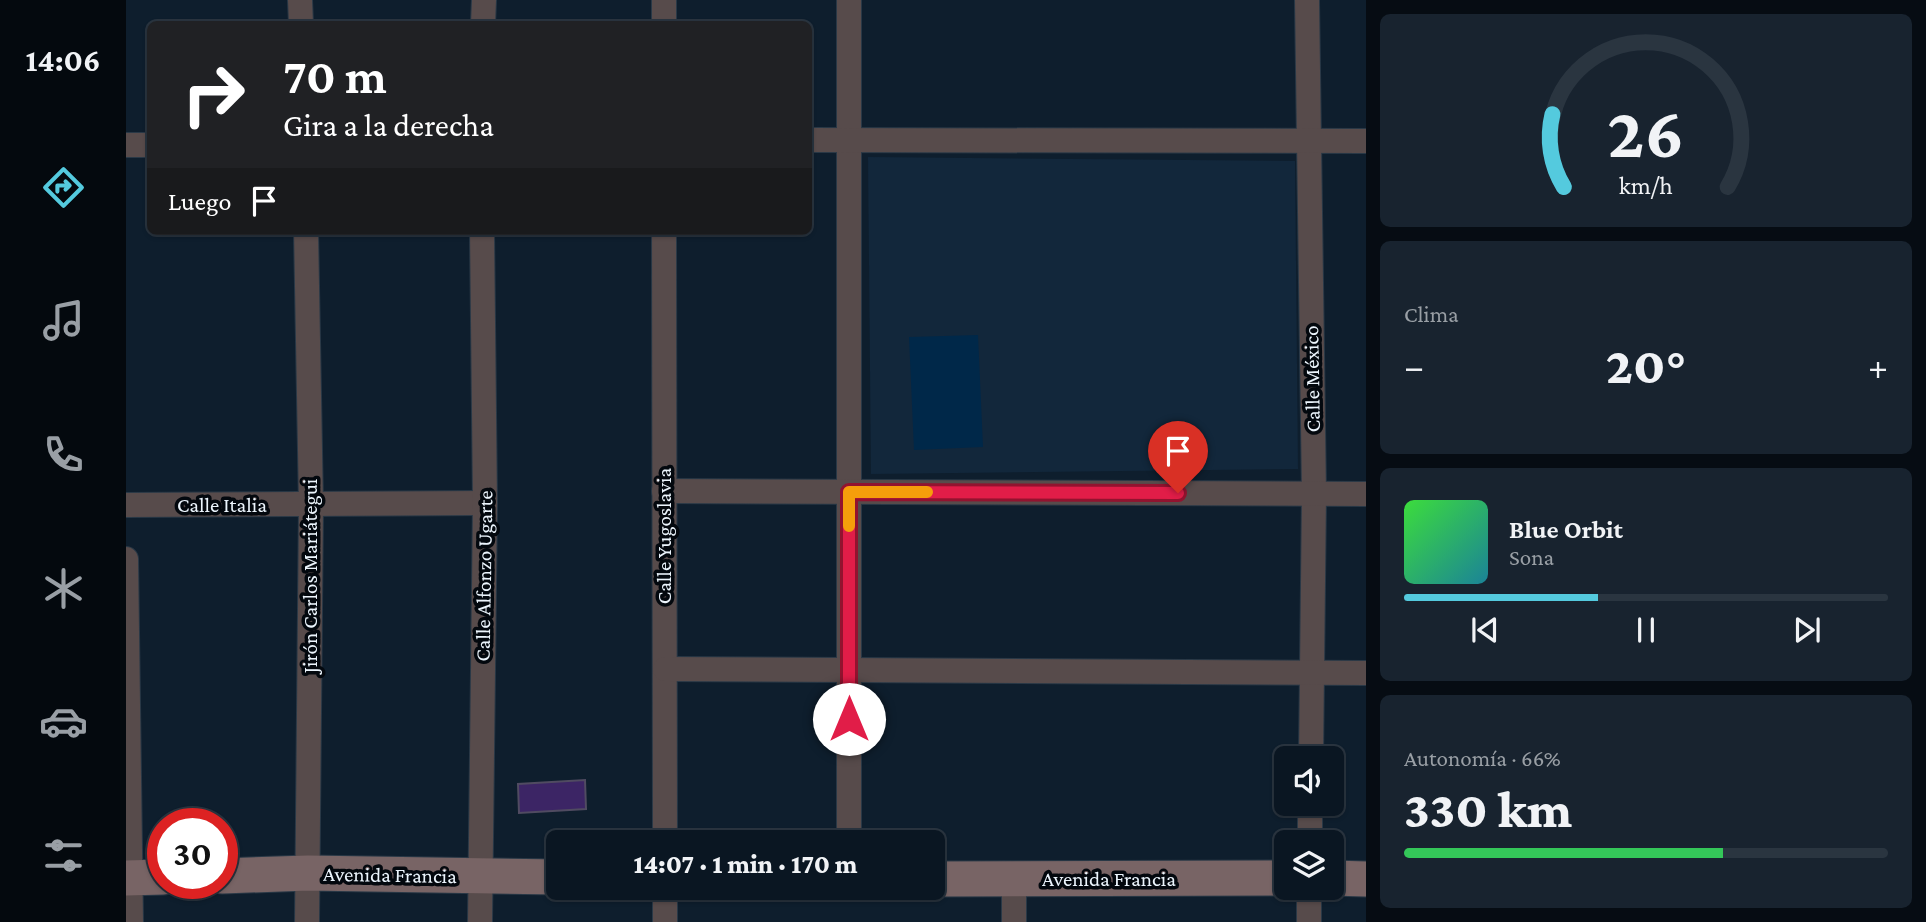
<!DOCTYPE html>
<html lang="es">
<head>
<meta charset="utf-8">
<style>
  :root { --surface:#0a1622; --page:#18232f; --text:#f1f3f6; --muted:#999fa5; --line:#2a3540; --accent:#54cade }
  body { margin:0; font-family:"Crimson Pro",serif; background:var(--page); color:var(--text); height:100vh; display:flex; flex-direction:column; font-size:26px; white-space:nowrap }
  * { box-sizing:border-box; margin:0 }
  p { font-size:23px; color:var(--muted) }
  .icon { flex:none; width:38px; height:38px; fill:none; stroke:currentColor; stroke-width:2; stroke-linecap:round; stroke-linejoin:round }
  .map { position:relative; flex:1; overflow:hidden }
  .side { display:flex; flex-direction:column; gap:14px; padding:14px; background:#060c13; width:560px }
  .side>* { flex:none }
  .hud { position:absolute; left:21px; top:21px; width:665px; height:214px; border-radius:10px; box-shadow:0 2px 5px #0004,0 0 0 2px var(--line); background:#202124; color:#fff; overflow:hidden }
  .controls { position:absolute; left:1148px; top:746px; display:grid; gap:14px }
  .controls a { display:grid; place-items:center; width:70px; height:70px; border-radius:10px; background:var(--surface); box-shadow:0 2px 5px #0004,0 0 0 2px var(--line); font-size:35px }
  .speed { position:absolute; left:21px; top:808px; display:flex; gap:14px; font-size:35px; font-weight:700; text-align:center }
  .speed>* { display:grid; place-content:center; width:91px; height:91px; border-radius:50%; background:var(--surface); box-shadow:0 2px 5px #0004,0 0 0 2px var(--line); line-height:1 }
  .speed .limit { border:10px solid #d22; background:#fff; color:#111 }
  .pin { position:absolute; display:grid; place-items:center; width:60px; height:60px; color:#fff; margin:-72px -30px; border-radius:50% 50% 50% 0; rotate:-45deg; box-shadow:0 0 7px #0007 }
  .pin .icon { rotate:45deg }
  .me { position:absolute; width:77px; margin:-38px; rotate:0deg; stroke-linejoin:round; filter:drop-shadow(0 0 5px #0008) }
  .turn { display:flex; align-items:center; gap:24px; height:147px; padding:0 21px; font-size:32px }
  .turn .icon { width:91px; height:91px; stroke-width:2.5 }
  .turn b { display:block; font-size:49px; line-height:60px }
  .then { display:flex; align-items:center; height:66px; padding:0 21px; background:#0003; gap:14px; font-size:26px }
  .big { font-size:52px; font-weight:800; line-height:1.1 }
  .side .widget { flex:1; display:flex; flex-direction:column; justify-content:center; gap:10px; min-width:0; padding:0 24px; border-radius:10px; background:var(--page) }
  .side .dial { align-items:center; gap:0 }
  .dial svg { height:182px; overflow:visible; fill:none; stroke:var(--line); stroke-width:7; stroke-linecap:round; text-anchor:middle }
  .dial text { fill:var(--text); stroke:none }
  .song { display:flex; align-items:center; gap:21px }
  .cover { width:84px; height:84px; border-radius:10px; background:linear-gradient(135deg,hsl(120 70% 55%),hsl(190 70% 35%)) }
  .played { height:7px; border-radius:4px; background:linear-gradient(90deg,var(--accent) 40%,var(--line) 40%) }
  .keys { display:flex; justify-content:space-around; direction:ltr }
  .heat { display:flex; justify-content:space-between; align-items:center; font-size:38px; direction:ltr }
  .charge { height:10px; border-radius:5px; background:linear-gradient(90deg,#34c759 66%,var(--line) 0) }
  .trip { position:absolute; left:420px; top:830px; width:399px; height:70px; border-radius:10px; background:var(--surface); box-shadow:0 2px 5px #0004,0 0 0 2px var(--line); font-weight:800; line-height:70px; text-align:center }
  main { display:flex; flex:1; min-height:0 }
  .tab-bar { display:flex; flex-direction:column; width:126px; justify-content:space-around; align-items:center; background:#04090e; color:var(--muted) }
  .tab-bar .icon { width:49px; height:49px }
  .tab-bar .on { color:var(--accent) }
  .tab-bar b { font-size:32px; color:var(--text) }
  .map>svg:first-child { display:block }
  .built { fill:#12273b }
  .green { fill:#002849 }
  .building { fill:#3c2565; stroke:#504b61; stroke-width:2 }
  .lines { fill:none; stroke-linecap:round; stroke-linejoin:round }
  .street-casing { stroke:#293846; stroke-width:26 }
  .secondary-casing { stroke:#293846; stroke-width:37 }
  .street { stroke:#574b4b; stroke-width:24 }
  .secondary { stroke:#786465; stroke-width:35 }
  .route-casing { stroke:#92132f; stroke-width:18 }
  .route { stroke:#e11d48; stroke-width:12 }
  .slow { stroke:#f59e0b; stroke-width:12 }
  .labels { text-anchor:middle; dominant-baseline:central; stroke-width:7; stroke-linejoin:round; paint-order:stroke }
  .street-label { font-size:21px; fill:#ecf5fd; stroke:#03080e }
</style>
</head>
<body>
<main>
<nav class="tab-bar">
<b>14:06</b>
<svg class="icon on" aria-label="directions" viewBox="0 0 24 24"><path d="M12 3l9 9-9 9-9-9zM9 14v-3h6M13 9l2 2-2 2"/></svg>
<svg class="icon" aria-label="music" viewBox="0 0 24 24"><path d="M9 18V5l10-2v13"/><circle cx="6" cy="18" r="3"/><circle cx="16" cy="16" r="3"/></svg>
<svg class="icon" aria-label="phone" viewBox="0 0 24 24"><path d="M5 4h4l2 5-3 2q2 4 5 5l2-3 5 2v4C11 20 4 13 5 4z"/></svg>
<svg class="icon" aria-label="climate" viewBox="0 0 24 24"><path d="M12 3v18M4 7l16 10M4 17L20 7"/></svg>
<svg class="icon" aria-label="car" viewBox="0 0 24 24"><path d="M5 17H2v-5l4-1 3-4h7l3 4 3 1v5h-3M9 17h6M6 11h13"/><circle cx="7" cy="17" r="2"/><circle cx="17" cy="17" r="2"/></svg>
<svg class="icon" aria-label="filters" viewBox="0 0 24 24"><path d="M4 7h16M4 17h16"/><circle cx="9" cy="7" r="2"/><circle cx="15" cy="17" r="2"/></svg>
</nav>
<div class="map">
<svg width="1240" height="922" viewBox="0 0 1240 922">
  <rect width="100%" height="100%" fill="#0e1e2d"/>
  <path class="built" d="M742,157L1169,161L1172,469L745,474Z"/>
  <path class="green" d="M852,335L857,447L788,450L783,337Z"/>
  <path class="building" d="M459,780L460,809L393,813L392,784Z"/>
  <g class="lines">
    <g class="street-casing">
      <g id="street">
        <path d="M174,0L175,24"/>
        <path d="M538,0V24"/>
        <path d="M723,0V842"/>
        <path d="M1181,0L1188,494L1185,758"/>
        <path d="M357,24L358,0"/>
        <path d="M682,140L1240,141"/>
        <path d="M0,145H24"/>
        <path d="M180,231L185,505L181,922"/>
        <path d="M538,231L539,842"/>
        <path d="M538,491L1240,494"/>
        <path d="M0,505L359,503"/>
        <path d="M0,559L5,922"/>
        <path d="M539,669L1240,673"/>
        <path d="M1184,842V803"/>
        <path d="M888,879V922"/>
        <path d="M539,887V922"/>
        <path d="M354,922L359,503L356,231"/>
        <path d="M1183,922V887"/>
      </g>
    </g>
    <g class="secondary-casing">
      <g id="secondary">
        <path d="M96,876L182,873L432,877"/>
        <path d="M0,878L37,877"/>
        <path d="M1206,878L1240,879"/>
        <path d="M807,879L1160,878"/>
      </g>
    </g>
    <use href="#street" class="street"/>
    <use href="#secondary" class="secondary"/>
  </g>
  <g class="lines">
    <g class="route-casing">
      <path id="route" d="M723,719V492L1052,493"/>
    </g>
    <use href="#route" class="route"/>
    <path class="slow" d="M723,526V492H801"/>
  </g>
  <g class="labels">
    <g class="street-label">
      <text transform="translate(1186 379) rotate(-91)">Calle México</text>
      <text x="96" y="505">Calle Italia</text>
      <text transform="translate(538 536) rotate(-90)">Calle Yugoslavia</text>
      <text transform="translate(184 576) rotate(-90)">Jirón Carlos Mariátegui</text>
      <text transform="translate(358 576) rotate(-89)">Calle Alfonzo Ugarte</text>
      <text transform="translate(264 875) rotate(1)">Avenida Francia</text>
      <text x="983" y="879">Avenida Francia</text>
    </g>
  </g>
</svg>
<div class="controls">
<a><svg class="icon" aria-label="sound" viewBox="0 0 24 24"><path d="M4 9h4l5-4v14l-5-4H4zM17 9q2 3 0 6"/></svg></a>
<a><svg class="icon" aria-label="layers" viewBox="0 0 24 24"><path d="M12 4l9 5-9 5-9-5zM3 14l9 5 9-5"/></svg></a>
</div>
<div class="speed"><div class="limit">30</div></div>
<div class="pin" style="left:1052px;top:493px;background:#d93025"><svg class="icon" aria-label="arrive" viewBox="0 0 24 24"><path d="M6 21V4h12l-3 4 3 4H6"/></svg></div>
<svg class="me" style="left:723px;top:719px" viewBox="-20 -20 40 40"><circle r="19" fill="#fff"/><path d="M0-13L10 11 0 6-10 11z" fill="#e11d48"/></svg>
<div class="trip">14:07 · 1 min · 170 m</div>
<div class="hud">
<div class="turn"><svg class="icon" aria-label="right" viewBox="0 0 24 24"><path d="M7 20v-9h11M14 6l5 5-5 5"/></svg><div><b>70 m</b>Gira a la derecha</div></div>
<div class="then">Luego<svg class="icon" aria-label="arrive" viewBox="0 0 24 24"><path d="M6 21V4h12l-3 4 3 4H6"/></svg></div>
</div>
</div>
<section class="side">
<div class="widget dial"><svg viewBox="0 0 100 80">
<path d="M14 69A42 42 0 1 1 86 69"/>
<path d="M14 69A42 42 0 0 1 9 37" stroke="#54cade"/>
<text x="50" y="56" font-size="32" font-weight="700">26</text>
<text x="50" y="72" font-size="11">km/h</text>
</svg></div>
<div class="widget"><p>Clima</p>
<div class="heat"><a>−</a><b class="big">20°</b><a>+</a></div>
</div>
<div class="widget">
<div class="song"><i class="cover"></i><div><b>Blue Orbit</b><p>Sona</p></div></div>
<div class="played"></div>
<div class="keys"><svg class="icon" aria-label="previous" viewBox="0 0 24 24"><path d="M18 5L8 12l10 7zM5 5v14"/></svg><svg class="icon" aria-label="pause" viewBox="0 0 24 24"><path d="M8 5v14M16 5v14"/></svg><svg class="icon" aria-label="next" viewBox="0 0 24 24"><path d="M6 5l10 7-10 7zM19 5v14"/></svg></div>
</div>
<div class="widget"><p>Autonomía · 66%</p><b class="big">330 km</b><div class="charge"></div></div>
</section>
</main>
</body>
</html>
